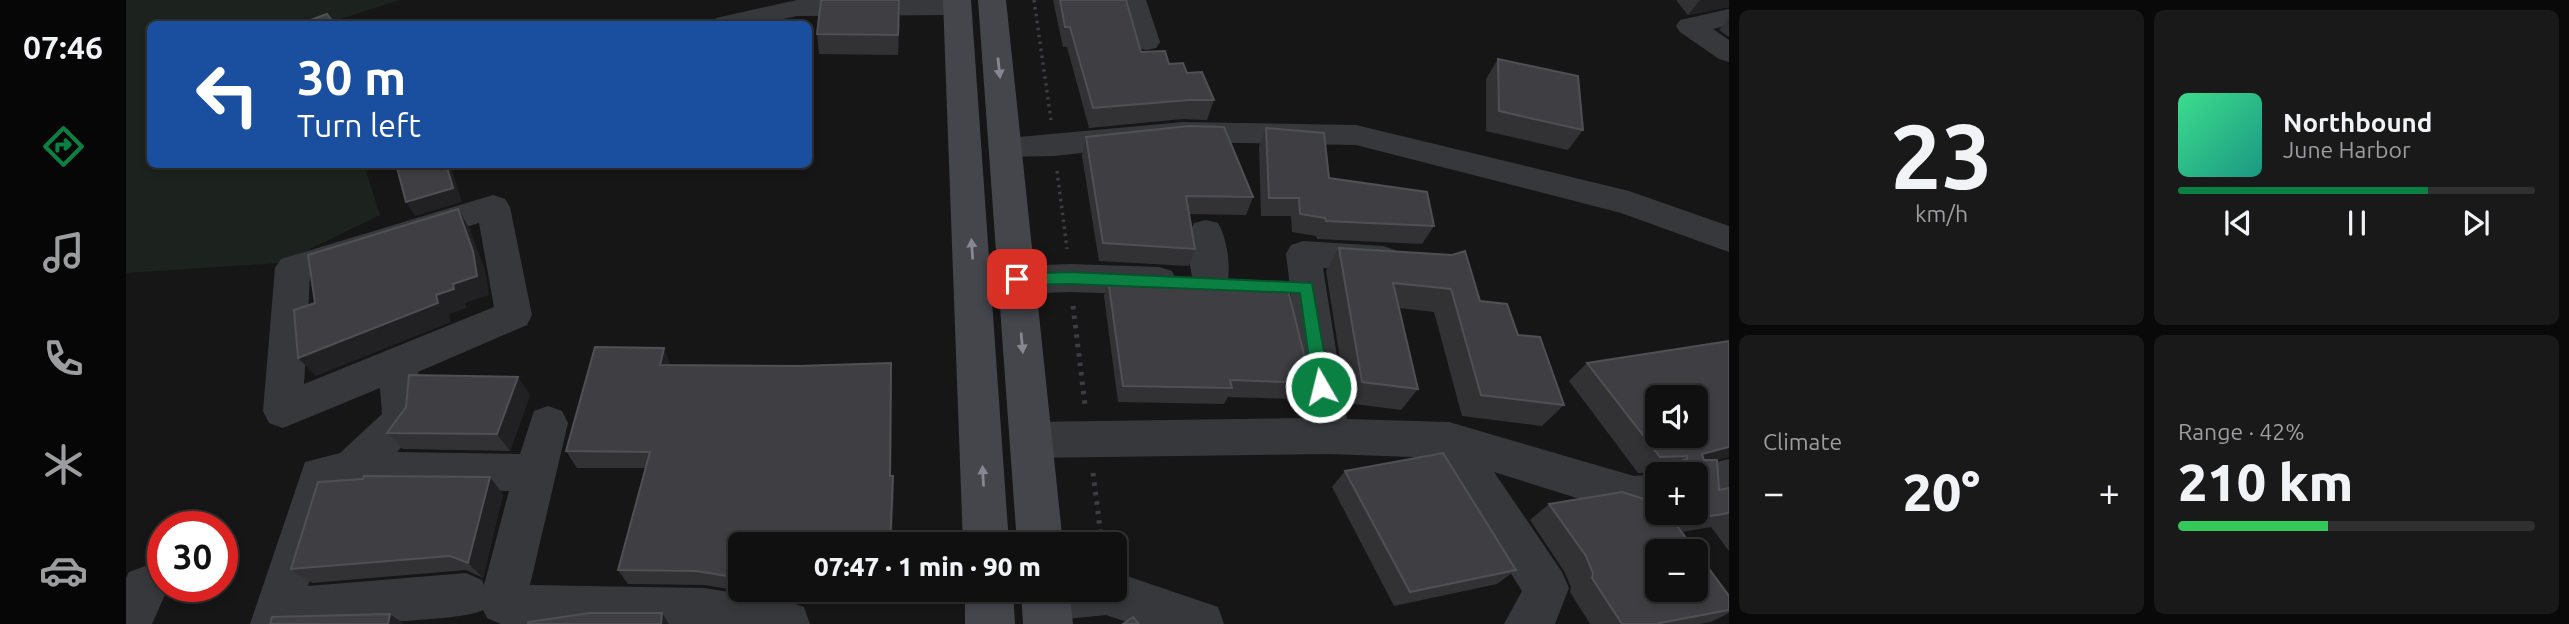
<!DOCTYPE html>
<html lang="en">
<head>
<meta charset="utf-8">
<style>
  :root { --surface:#101011; --page:#19191a; --text:#f1f3f6; --muted:#9c9d9f; --line:#303031; --accent:#0b8043 }
  body { margin:0; font-family:Ubuntu,sans-serif; background:var(--page); color:var(--text); height:100vh; display:flex; flex-direction:column; font-size:26px; white-space:nowrap }
  * { box-sizing:border-box; margin:0 }
  p { font-size:23px; color:var(--muted) }
  .icon { flex:none; width:38px; height:38px; fill:none; stroke:currentColor; stroke-width:2; stroke-linecap:round; stroke-linejoin:round }
  .map { position:relative; flex:1; overflow:hidden }
  .sheet { display:flex; flex-direction:column; gap:10px; padding:10px; background:#090909; width:840px }
  .sheet>* { flex:none }
  .hud { position:absolute; left:21px; top:21px; width:665px; height:147px; border-radius:10px; box-shadow:0 4px 10px #0003,0 0 0 2px var(--line); background:#1a4fa0; color:#fff; overflow:hidden }
  .buttons { position:absolute; left:1519px; top:385px; display:grid; gap:14px }
  .buttons a { display:grid; place-items:center; width:63px; height:63px; border-radius:10px; background:var(--surface); box-shadow:0 4px 10px #0003,0 0 0 2px var(--line); font-size:35px }
  .speed { position:absolute; left:21px; top:511px; display:flex; gap:14px; font-size:35px; font-weight:700; text-align:center }
  .speed>* { display:grid; place-content:center; width:91px; height:91px; border-radius:50%; background:var(--surface); box-shadow:0 4px 10px #0003,0 0 0 2px var(--line); line-height:1 }
  .speed .limit { border:10px solid #d22; background:#fff; color:#111 }
  .pin { position:absolute; display:grid; place-items:center; width:60px; height:60px; color:#fff; margin:-30px; border-radius:14px; box-shadow:0 4px 10px #0006 }
  .me { position:absolute; width:77px; margin:-38px; rotate:352deg; stroke-linejoin:round; filter:drop-shadow(0 0 5px #0008) }
  .turn { display:flex; align-items:center; gap:24px; height:147px; padding:0 35px; font-size:32px }
  .turn .icon { width:91px; height:91px; stroke-width:2.5 }
  .turn b { display:block; font-size:49px; line-height:60px }
  .big { font-size:52px; font-weight:800; line-height:1.1 }
  .sheet .card { flex:1; display:flex; flex-direction:column; justify-content:center; gap:10px; min-width:0; padding:0 24px; border-radius:10px; background:var(--page) }
  .sheet .dial { align-items:center; gap:0 }
  .dial b { font-size:91px; line-height:1 }
  .song { display:flex; align-items:center; gap:21px }
  .cover { width:84px; height:84px; border-radius:10px; background:linear-gradient(135deg,hsl(150 70% 55%),hsl(170 70% 35%)) }
  .played { height:7px; border-radius:4px; background:linear-gradient(90deg,var(--accent) 70%,var(--line) 70%) }
  .keys { display:flex; justify-content:space-around; direction:ltr }
  .heat { display:flex; justify-content:space-between; align-items:center; font-size:38px; direction:ltr }
  .charge { height:10px; border-radius:5px; background:linear-gradient(90deg,#34c759 42%,var(--line) 0) }
  .sheet .tiles { flex:1; display:grid; gap:10px; grid-template-columns:repeat(2,1fr) }
  .trip { position:absolute; left:602px; top:532px; width:399px; height:70px; border-radius:10px; background:var(--surface); box-shadow:0 4px 10px #0003,0 0 0 2px var(--line); font-weight:800; line-height:70px; text-align:center }
  main { display:flex; flex:1; min-height:0 }
  .tab-bar { display:flex; flex-direction:column; width:126px; justify-content:space-around; align-items:center; background:#060607; color:var(--muted) }
  .tab-bar .icon { width:49px; height:49px }
  .tab-bar .selected { color:var(--accent) }
  .tab-bar b { font-size:32px; color:var(--text) }
  .map>svg:first-child { display:block }
  .green { fill:#1c221d }
  .lines { fill:none; stroke-linecap:round; stroke-linejoin:round }
  .path-far1 { stroke:#3d3e43; stroke-width:3.5; stroke-dasharray:2.5 4.5; stroke-linecap:butt }
  .path { stroke:#3d3e43; stroke-width:5; stroke-dasharray:3.5 6; stroke-linecap:butt }
  .minor { fill:#37383c; fill-rule:evenodd }
  .secondary { fill:#45464c; fill-rule:evenodd }
  .wall { fill:#323235 }
  .shaded-wall { fill:#212123 }
  .building { fill:#3f3f43; stroke:#4f5055; stroke-width:2; fill-rule:evenodd }
  .oneway { fill:#858892 }
  .route { fill:#0b8043; stroke:#07532c; stroke-width:2 }
</style>
</head>
<body>
<main>
<nav class="tab-bar">
<b>07:46</b>
<svg class="icon selected" aria-label="directions" viewBox="0 0 24 24"><path d="M12 3l9 9-9 9-9-9zM9 14v-3h6M13 9l2 2-2 2"/></svg>
<svg class="icon" aria-label="music" viewBox="0 0 24 24"><path d="M9 18V5l10-2v13"/><circle cx="6" cy="18" r="3"/><circle cx="16" cy="16" r="3"/></svg>
<svg class="icon" aria-label="phone" viewBox="0 0 24 24"><path d="M5 4h4l2 5-3 2q2 4 5 5l2-3 5 2v4C11 20 4 13 5 4z"/></svg>
<svg class="icon" aria-label="climate" viewBox="0 0 24 24"><path d="M12 3v18M4 7l16 10M4 17L20 7"/></svg>
<svg class="icon" aria-label="car" viewBox="0 0 24 24"><path d="M5 17H2v-5l4-1 3-4h7l3 4 3 1v5h-3M9 17h6M6 11h13"/><circle cx="7" cy="17" r="2"/><circle cx="17" cy="17" r="2"/></svg>
</nav>
<div class="map">
<svg width="1603" height="624" viewBox="0 0 1603 624">
  <rect width="100%" height="100%" fill="#161617"/>
  <path class="green" d="M0,0H274L199,24H24V164L238,165L254,215L155,263L0,273Z"/>
  <g class="lines">
    <g class="path-far1">
      <path d="M908,0L925,120"/>
      <path d="M931,171L941,249"/>
    </g>
    <g class="path">
      <path d="M947,306L959,405"/>
      <path d="M967,473L976,544"/>
    </g>
    <g class="minor">
      <path d="M671,0H835L840,1L844,7L840,13L831,15L671,16L634,24H586L590,18Z"/>
      <path d="M994,0H1020L1034,42L1030,48L1020,50L1010,48Z"/>
      <path d="M1603,9V25L1587,29L1603,40V62L1593,59L1554,32L1550,26L1554,20Z"/>
      <path d="M1057,122L1230,125L1503,191L1603,226V252L1495,213L1230,145L1057,142L928,156L881,157L870,153L865,146L870,139Z"/>
      <path d="M367,195L379,199L384,207L406,315L401,325L292,372C296,415 304,419 271,452L394,454L408,411L422,406L436,411L442,423L404,585L578,588L661,601L678,607L684,624H375L361,618L357,610C332,624 165,624 124,624L179,462L214,453L256,414L254,388L157,428L143,423L137,411L149,268L155,259ZM353,223L368,307L178,384L184,276ZM225,489L383,491L358,585L356,580L340,573L182,586L210,491Z"/>
      <path d="M1080,220L1092,223C1102,240 1107,276 1098,293L1085,297L1072,293C1063,276 1059,240 1068,223Z"/>
      <path d="M1177,241L1257,246L1269,250L1275,259L1269,268L1257,272L1197,268L1221,419L1323,422L1508,476L1536,474H1531V511L1508,516L1368,472L1436,572L1443,588L1429,624H1378L1396,591L1312,458L1203,454L904,458L890,453L884,440L890,427L904,422L1180,418L1160,254L1165,245Z"/>
      <path d="M944,264L1033,267L1046,271L1051,281L1046,291L1033,295L944,292L891,294L878,290L873,280L878,270L891,266Z"/>
      <path d="M1603,459V497L1570,504V474H1554L1555,471Z"/>
      <path d="M19,566L35,572L37,586L42,588L26,624H0V578L3,572Z"/>
      <path d="M989,572L1092,607L1098,624H1007L980,615L920,621L904,614L897,598L900,590H989Z"/>
    </g>
    <g class="secondary">
      <path d="M817,0H845L883,544H837Z"/>
      <path d="M852,0H880L937,544H891Z"/>
      <path d="M839,590H887L889,624H839Z"/>
      <path d="M895,590H943L947,624H897Z"/>
    </g>
  </g>
  <g class="wall">
    <path d="M773,0L774,18L772,55L693,54L691,34Z"/>
    <path d="M927,0H1000L1015,52L1043,64L1061,73L1088,100L1081,120L1057,119L963,128L941,47H937Z"/>
    <path d="M1550,0H1603V7L1562,15Z"/>
    <path d="M1603,18V37L1593,30Z"/>
    <path d="M1372,59L1457,130L1442,150L1360,131V79Z"/>
    <path d="M1140,128L1203,178L1308,226L1296,244L1191,239L1190,236L1166,232L1165,216H1135L1133,146Z"/>
    <path d="M960,137L1127,197L1120,215L1063,214L1069,249L1063,266L973,261L956,156Z"/>
    <path d="M1213,248L1326,255L1354,301L1392,335L1438,405L1416,426L1336,416L1308,312L1273,308L1292,389L1275,410L1221,403L1200,271Z"/>
    <path d="M982,279L1185,383L1175,399L1102,397L1098,404L992,402L978,296Z"/>
    <path d="M765,363L766,381L765,476H767L768,492L766,544H614V590H622V592L578,585L502,584L492,570L520,468H451L440,451L545,365L672,366Z"/>
    <path d="M1461,363L1591,460L1593,490L1603,488V551L1585,527L1556,532L1603,596V613L1585,622L1573,624H1464L1444,592L1445,587L1438,571L1404,520L1423,504L1531,503L1570,513V474H1537L1538,472L1512,473L1443,381Z"/>
    <path d="M404,395L384,451L277,449L261,433Z"/>
    <path d="M1219,471L1390,570L1371,584L1268,606L1206,487Z"/>
    <path d="M377,494L357,578L340,570L186,583L165,569Z"/>
  </g>
  <g class="shaded-wall">
    <path d="M773,0L774,18L772,55V35Z"/>
    <path d="M1574,0H1603V7L1562,15Z"/>
    <path d="M320,164H324L336,202L289,216L280,202Z"/>
    <path d="M332,209L344,229L359,270L363,295L339,303L341,308L323,314L325,322L190,376L172,358L310,295L327,284Z"/>
    <path d="M538,348L545,366L534,365Z"/>
    <path d="M765,363L766,381L765,492L764,476Z"/>
    <path d="M392,377L404,395L384,451L371,434Z"/>
    <path d="M1603,447V457L1557,469L1576,454Z"/>
    <path d="M767,476L768,492L766,544H764Z"/>
    <path d="M364,477L377,494L357,578L342,563Z"/>
    <path d="M536,613L543,624H535Z"/>
    <path d="M264,614L277,623V624H262Z"/>
  </g>
  <g class="building">
    <path d="M695,0H773L772,35L691,34Z"/>
    <path d="M934,0H1000L1015,52L1039,51L1043,64L1057,63L1061,73L1076,72L1088,100H1063L967,108L944,27H939Z"/>
    <path d="M201,14L209,24H174Z"/>
    <path d="M324,20L339,24H319Z"/>
    <path d="M1372,59L1452,76L1457,130L1373,111Z"/>
    <path d="M1063,126L1098,127L1127,197L1060,196L1069,249L977,243L960,137Z"/>
    <path d="M1140,128L1198,133L1203,178L1301,192L1308,226L1200,221L1199,218L1174,214L1173,198H1143Z"/>
    <path d="M270,164H320L327,188L280,202Z"/>
    <path d="M332,209L347,251L351,276L327,284L328,289L310,295L312,303L172,358L168,310L189,303L182,255Z"/>
    <path d="M1213,248L1326,255L1339,251L1354,301L1381,304L1392,335L1414,337L1438,405L1355,395L1325,289L1267,283L1292,389L1236,382Z"/>
    <path d="M982,279L1161,286L1185,383L1104,380L1106,388L997,386Z"/>
    <path d="M1603,341V447L1576,454L1578,460H1591L1593,490L1603,488V513L1548,522L1570,551H1531V590H1570V551L1603,596V610L1534,623L1535,624H1496L1466,578L1467,573L1460,556L1423,504L1496,492L1531,503V513H1570V474H1557V460L1561,459V456L1534,457L1461,363ZM1531,397H1570V436H1531Z"/>
    <path d="M469,347L538,348L534,365L672,366L765,363L764,476H767L764,544H614V578L570,571L492,570L524,452L440,451Z"/>
    <path d="M283,375L392,377L371,434L261,433L280,407Z"/>
    <path d="M1317,453L1390,570L1284,592L1219,471Z"/>
    <path d="M238,476L364,477L342,563L324,556L165,569L192,482L237,479Z"/>
    <path d="M464,613H536L535,624H402V622Z"/>
    <path d="M264,614L262,624H144L146,617Z"/>
    <path d="M1007,617L1013,624H997Z"/>
  </g>
  <defs><path id="oneway-solid" d="M-6-.8H1V-3.2L6.5 0L1 3.2V.8H-6Z" transform="scale(1.75)"/></defs>
  <g class="oneway">
    <use href="#oneway-solid" transform="translate(873 68) rotate(84)"/>
    <use href="#oneway-solid" transform="translate(846 249) rotate(-94)"/>
    <use href="#oneway-solid" transform="translate(896 343) rotate(85)"/>
    <use href="#oneway-solid" transform="translate(857 476) rotate(-93)"/>
  </g>
  <path class="route" d="M944,272L1186,283L1204,387L1201,392H1189L1187,387L1174,293L944,284L891,285L883,279L891,274Z"/>
</svg>
<div class="buttons">
<a><svg class="icon" aria-label="sound" viewBox="0 0 24 24"><path d="M4 9h4l5-4v14l-5-4H4zM17 9q2 3 0 6"/></svg></a>
<a>+</a>
<a>−</a>
</div>
<div class="speed"><div class="limit">30</div></div>
<div class="pin" style="left:891px;top:279px;background:#d93025"><svg class="icon" aria-label="arrive" viewBox="0 0 24 24"><path d="M6 21V4h12l-3 4 3 4H6"/></svg></div>
<svg class="me" style="left:1195px;top:387px" viewBox="-20 -20 40 40"><circle r="17" fill="#0b8043" stroke="#fff" stroke-width="3"/><path d="M0-11L8 9 0 5-8 9z" fill="#fff"/></svg>
<div class="trip">07:47 · 1 min · 90 m</div>
<div class="hud">
<div class="turn"><svg class="icon" aria-label="left" viewBox="0 0 24 24"><path d="M17 20v-9H6M10 6l-5 5 5 5"/></svg><div><b>30 m</b>Turn left</div></div>
</div>
</div>
<section class="sheet">
<div class="tiles">
<div class="card dial"><b>23</b><p>km/h</p></div>
<div class="card">
<div class="song"><i class="cover"></i><div><b>Northbound</b><p>June Harbor</p></div></div>
<div class="played"></div>
<div class="keys"><svg class="icon" aria-label="previous" viewBox="0 0 24 24"><path d="M18 5L8 12l10 7zM5 5v14"/></svg><svg class="icon" aria-label="pause" viewBox="0 0 24 24"><path d="M8 5v14M16 5v14"/></svg><svg class="icon" aria-label="next" viewBox="0 0 24 24"><path d="M6 5l10 7-10 7zM19 5v14"/></svg></div>
</div>
<div class="card"><p>Climate</p>
<div class="heat"><a>−</a><b class="big">20°</b><a>+</a></div>
</div>
<div class="card"><p>Range · 42%</p><b class="big">210 km</b><div class="charge"></div></div>
</div>
</section>
</main>
</body>
</html>
